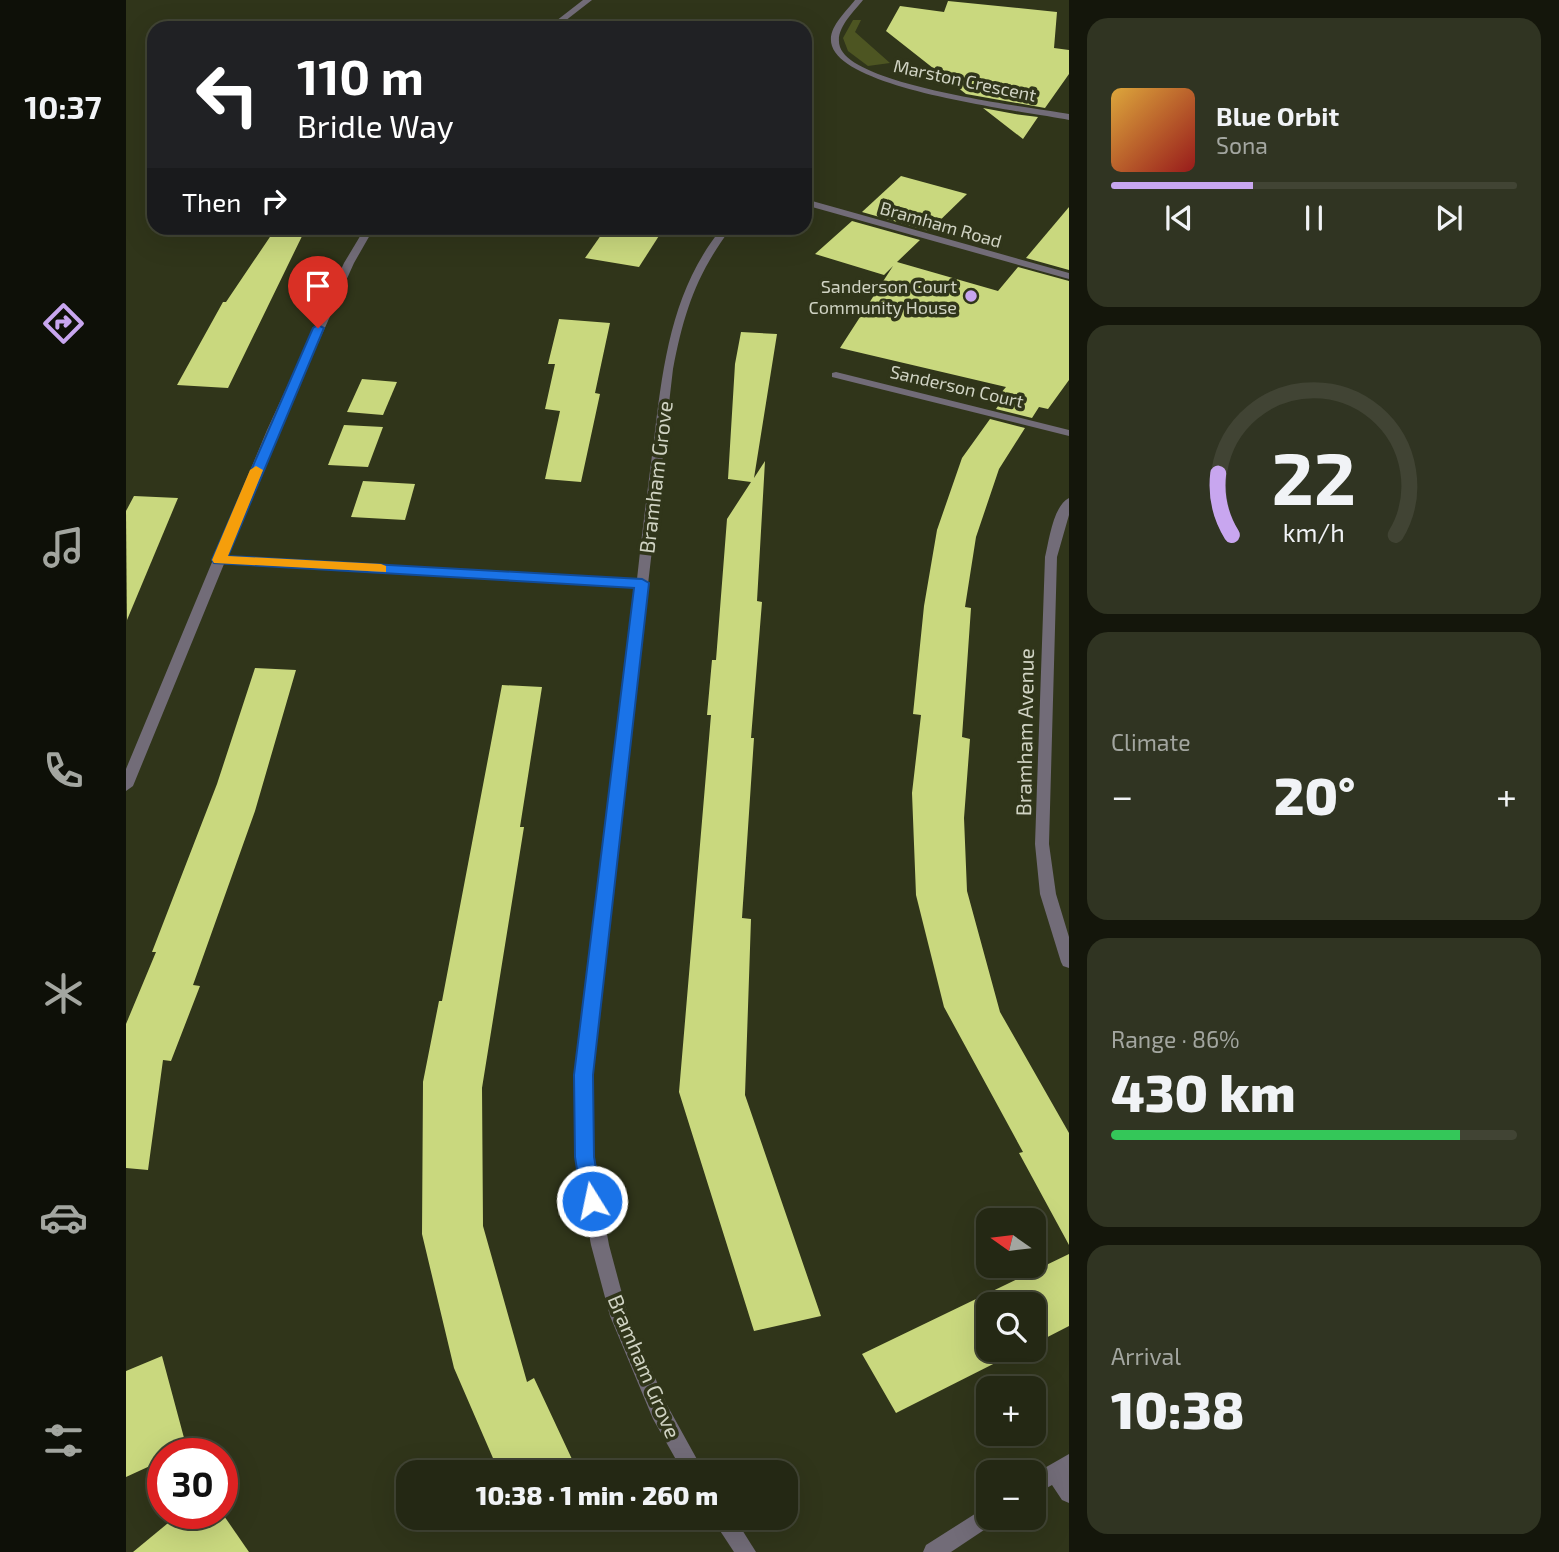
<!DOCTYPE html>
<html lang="en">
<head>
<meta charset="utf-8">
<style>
  :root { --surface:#242814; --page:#303422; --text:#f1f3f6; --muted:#a3a6a0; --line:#414434; --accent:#c8a6ef }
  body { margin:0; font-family:"Exo 2",sans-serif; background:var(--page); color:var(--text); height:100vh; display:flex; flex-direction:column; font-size:26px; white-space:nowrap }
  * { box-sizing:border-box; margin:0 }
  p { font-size:23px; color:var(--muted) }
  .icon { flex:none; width:38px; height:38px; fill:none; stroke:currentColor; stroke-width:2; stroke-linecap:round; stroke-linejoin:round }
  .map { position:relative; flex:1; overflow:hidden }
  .side { display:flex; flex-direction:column; gap:18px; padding:18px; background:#14160b; width:490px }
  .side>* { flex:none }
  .top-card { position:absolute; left:21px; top:21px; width:665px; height:214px; border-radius:21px; box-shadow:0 7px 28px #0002,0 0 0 2px var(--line); background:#202124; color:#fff; overflow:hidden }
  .needle { width:46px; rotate:284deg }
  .buttons { position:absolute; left:850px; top:1208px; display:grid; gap:14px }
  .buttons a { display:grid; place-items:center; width:70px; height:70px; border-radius:14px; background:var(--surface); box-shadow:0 7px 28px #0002,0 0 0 2px var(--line); font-size:35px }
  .speed { position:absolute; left:21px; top:1438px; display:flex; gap:14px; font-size:35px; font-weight:700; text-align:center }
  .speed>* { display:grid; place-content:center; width:91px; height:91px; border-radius:50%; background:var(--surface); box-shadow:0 7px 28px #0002,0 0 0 2px var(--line); line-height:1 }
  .speed .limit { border:10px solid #d22; background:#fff; color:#111 }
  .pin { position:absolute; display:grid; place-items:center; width:60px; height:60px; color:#fff; margin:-72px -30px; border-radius:50% 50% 50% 0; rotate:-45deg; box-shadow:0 0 7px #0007 }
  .pin .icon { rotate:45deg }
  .me { position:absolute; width:77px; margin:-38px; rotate:350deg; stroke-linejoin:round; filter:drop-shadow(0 0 5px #0008) }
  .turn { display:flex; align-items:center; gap:24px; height:147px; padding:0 35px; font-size:32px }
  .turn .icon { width:91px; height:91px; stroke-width:2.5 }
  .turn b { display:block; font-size:49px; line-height:60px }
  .then { display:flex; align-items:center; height:66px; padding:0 35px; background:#0003; gap:14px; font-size:26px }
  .big { font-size:52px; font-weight:800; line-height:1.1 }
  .side .card { flex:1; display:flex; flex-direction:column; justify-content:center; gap:10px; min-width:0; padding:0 24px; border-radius:21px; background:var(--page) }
  .side .dial { align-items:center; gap:0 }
  .dial svg { height:182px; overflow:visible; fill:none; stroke:var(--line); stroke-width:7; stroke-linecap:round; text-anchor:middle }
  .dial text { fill:var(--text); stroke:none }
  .song { display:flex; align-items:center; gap:21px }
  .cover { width:84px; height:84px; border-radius:10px; background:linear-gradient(135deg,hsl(40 70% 55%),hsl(0 70% 35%)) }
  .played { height:7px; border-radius:4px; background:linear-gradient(90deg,var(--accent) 35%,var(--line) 35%) }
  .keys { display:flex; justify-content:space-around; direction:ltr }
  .heat { display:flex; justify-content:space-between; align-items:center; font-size:38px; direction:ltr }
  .charge { height:10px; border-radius:5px; background:linear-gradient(90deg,#34c759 86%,var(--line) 0) }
  .trip { position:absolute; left:270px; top:1460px; width:402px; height:70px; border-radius:21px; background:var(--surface); box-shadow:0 7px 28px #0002,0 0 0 2px var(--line); font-weight:800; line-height:70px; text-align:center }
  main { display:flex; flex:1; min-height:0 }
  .tabs { display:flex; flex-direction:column; width:126px; justify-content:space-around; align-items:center; background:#0e1008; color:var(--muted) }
  .tabs .icon { width:49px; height:49px }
  .tabs .on { color:var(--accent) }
  .tabs b { font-size:32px; color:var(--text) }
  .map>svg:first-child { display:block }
  .green { fill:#4d5522 }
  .building { fill:#c9d87e }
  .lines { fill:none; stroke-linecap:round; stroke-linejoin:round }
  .street { fill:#726c78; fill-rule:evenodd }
  .route { fill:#1a73e8; stroke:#114b97; stroke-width:2 }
  .slow { fill:#f59e0b }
  .poi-dot { fill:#c8a6ef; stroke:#30351a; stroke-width:2.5 }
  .labels { text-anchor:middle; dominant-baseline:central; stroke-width:7; stroke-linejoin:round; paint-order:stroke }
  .far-street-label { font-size:18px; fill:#d0d3c3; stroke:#30351a }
  .far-poi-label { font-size:18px; fill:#d0d3c3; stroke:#30351a; text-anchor:end }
  .street-label { font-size:21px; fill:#d0d3c3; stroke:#30351a }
</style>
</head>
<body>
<main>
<nav class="tabs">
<b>10:37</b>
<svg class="icon on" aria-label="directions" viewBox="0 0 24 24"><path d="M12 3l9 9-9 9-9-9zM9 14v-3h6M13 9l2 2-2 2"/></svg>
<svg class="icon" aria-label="music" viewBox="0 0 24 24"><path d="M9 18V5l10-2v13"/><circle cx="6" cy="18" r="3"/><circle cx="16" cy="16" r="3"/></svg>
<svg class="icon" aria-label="phone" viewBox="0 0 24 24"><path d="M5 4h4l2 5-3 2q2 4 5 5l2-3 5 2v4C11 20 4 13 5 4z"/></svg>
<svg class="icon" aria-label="climate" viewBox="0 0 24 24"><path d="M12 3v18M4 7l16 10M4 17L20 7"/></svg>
<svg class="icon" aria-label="car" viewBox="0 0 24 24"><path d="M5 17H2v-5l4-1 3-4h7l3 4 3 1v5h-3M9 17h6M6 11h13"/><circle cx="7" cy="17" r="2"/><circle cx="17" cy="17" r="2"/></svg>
<svg class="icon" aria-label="filters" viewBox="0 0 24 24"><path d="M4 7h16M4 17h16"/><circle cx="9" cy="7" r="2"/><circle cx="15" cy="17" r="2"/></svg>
</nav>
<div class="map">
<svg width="943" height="1552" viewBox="0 0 943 1552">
  <rect width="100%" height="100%" fill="#30351a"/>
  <path class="green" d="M727,20H735L729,32L764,63L742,66L722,51L717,38Z"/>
  <g class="building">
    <path d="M822,1L931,12L928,48L943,50V74L919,108L840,94L760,31L774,6L818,12Z"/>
    <path d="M857,108L889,114L912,117L897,139Z"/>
    <path d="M775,176L841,194L803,231L736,212Z"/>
    <path d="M943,207V270L900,258Z"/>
    <path d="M726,221L794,240L771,262L872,291L892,267L943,281V380L922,409L913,407L906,418L870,409L879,396L874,394L880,387L714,348L767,266L758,275L689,254Z"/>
    <path d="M150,228H180L102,388L51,385L97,302H100Z"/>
    <path d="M480,228H538L513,267L459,258Z"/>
    <path d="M433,319L484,323L469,393L474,394L455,482L419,479L434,411L419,409L429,364H422Z"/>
    <path d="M615,332L651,334L628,478L639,461L631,601L636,602L625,738H628L616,918L625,919L619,1095L695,1316L628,1331L553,1092L585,715H581L586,660H590L601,519L625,482L602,479L609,364Z"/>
    <path d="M236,379L271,382L257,415L221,412Z"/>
    <path d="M864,419L899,428L873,469L850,537L839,607L845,608L836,737L844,739L838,818L841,891L874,1012L943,1133V1245L893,1153L897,1152L818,1007L790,895L786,793L795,715L787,714L798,606L811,530L836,458Z"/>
    <path d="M218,425L257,427L242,467L202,465Z"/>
    <path d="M237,481L289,484L279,520L225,517Z"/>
    <path d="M8,496L52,498L1,620L0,511Z"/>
    <path d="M129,668L170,670L129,811L67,985L74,986L45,1061L37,1060L22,1170L0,1168V1024L30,952H26L91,784Z"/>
    <path d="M376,685L416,687L394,827H398L356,1088L357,1226L401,1382L408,1378L452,1472H373L328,1368L296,1234L297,1082L313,1001H316Z"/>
    <path d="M943,1254V1326L908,1344V1304H863V1349H897L770,1413L736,1354Z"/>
    <path d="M36,1356L61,1449L49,1454H37V1460L0,1477V1371Z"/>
    <path d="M96,1513L123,1552H7L53,1514Z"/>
  </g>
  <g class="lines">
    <g class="street">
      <path d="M457,0H466L430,28H421Z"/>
      <path d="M729,0H737C728,12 708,29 714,47C727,86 902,107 943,114V120C899,111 721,91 706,46C700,29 720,12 729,0Z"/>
      <path d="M679,199L943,273V279L679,205Z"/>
      <path d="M239,228H248L228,263L153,430L101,557L511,579C516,532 522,486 528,440C537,364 546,289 596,228H605C570,275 558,312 547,369L465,1075L467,1157L483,1245L502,1316L541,1405L578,1472H557L527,1419L484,1316L465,1245L449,1157V1075L510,587L98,564L7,786L0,791V769L141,430L218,263Z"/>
      <path d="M710,372L943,430V436L706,377V373Z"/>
      <path d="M943,498V515L931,557L923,844L930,894L943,937V968L937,966L935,962L914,894L909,844L919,557C923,541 927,506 943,498Z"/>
      <path d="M943,1454V1503L936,1500L926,1485L908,1495V1474Z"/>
      <path d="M863,1505V1517H872L870,1522L825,1552H797L800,1545Z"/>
      <path d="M585,1517H608L630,1552H608Z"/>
    </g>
  </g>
  <path class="route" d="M192,325L198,328L102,556L516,579L523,583L467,1075L468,1157L476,1201L473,1208L466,1210L459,1208L456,1201L449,1157L448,1075L508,588L88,563L86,560L187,328Z"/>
  <path class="slow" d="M130,466L137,470L102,556L255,564L260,566V572L88,563L86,560L124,470Z"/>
  <circle class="poi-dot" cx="845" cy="296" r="7"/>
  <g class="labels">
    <g class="far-street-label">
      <text transform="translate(839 80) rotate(12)">Marston Crescent</text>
      <text transform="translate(815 224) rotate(16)">Bramham Road</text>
      <text transform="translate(831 386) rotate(13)">Sanderson Court</text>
    </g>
    <g class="far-poi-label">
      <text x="831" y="286">Sanderson Court<tspan x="831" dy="21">Community House</tspan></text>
    </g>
    <g class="street-label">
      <text transform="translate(529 477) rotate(-83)">Bramham Grove</text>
      <text transform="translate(898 732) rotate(-89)">Bramham Avenue</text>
      <text transform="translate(519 1366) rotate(67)">Bramham Grove</text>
    </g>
  </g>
</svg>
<div class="buttons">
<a><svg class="needle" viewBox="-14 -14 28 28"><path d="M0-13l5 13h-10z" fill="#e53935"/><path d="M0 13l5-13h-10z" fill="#a3a6a0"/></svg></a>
<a><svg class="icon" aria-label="search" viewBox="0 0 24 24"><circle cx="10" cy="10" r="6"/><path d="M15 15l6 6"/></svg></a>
<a>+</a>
<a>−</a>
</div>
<div class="speed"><div class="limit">30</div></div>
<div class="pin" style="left:192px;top:328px;background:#d93025"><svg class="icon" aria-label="arrive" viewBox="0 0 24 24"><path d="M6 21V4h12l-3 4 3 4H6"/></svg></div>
<svg class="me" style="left:466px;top:1201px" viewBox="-20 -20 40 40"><circle r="17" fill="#1a73e8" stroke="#fff" stroke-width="3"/><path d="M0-11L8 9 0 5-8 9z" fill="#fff"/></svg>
<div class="trip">10:38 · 1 min · 260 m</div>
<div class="top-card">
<div class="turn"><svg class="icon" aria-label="left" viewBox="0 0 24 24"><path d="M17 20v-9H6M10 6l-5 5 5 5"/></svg><div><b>110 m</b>Bridle Way</div></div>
<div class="then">Then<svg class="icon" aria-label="right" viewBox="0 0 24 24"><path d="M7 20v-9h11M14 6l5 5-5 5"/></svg></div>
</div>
</div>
<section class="side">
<div class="card">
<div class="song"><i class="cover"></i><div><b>Blue Orbit</b><p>Sona</p></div></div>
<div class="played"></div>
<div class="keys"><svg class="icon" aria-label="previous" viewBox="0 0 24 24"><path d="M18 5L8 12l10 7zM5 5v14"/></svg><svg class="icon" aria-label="pause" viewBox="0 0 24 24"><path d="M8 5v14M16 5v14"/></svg><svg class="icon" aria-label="next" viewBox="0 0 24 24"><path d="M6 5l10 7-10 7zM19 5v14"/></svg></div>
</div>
<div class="card dial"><svg viewBox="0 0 100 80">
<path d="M14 69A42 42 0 1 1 86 69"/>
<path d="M14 69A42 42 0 0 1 8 42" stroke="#c8a6ef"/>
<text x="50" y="56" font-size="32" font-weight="700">22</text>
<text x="50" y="72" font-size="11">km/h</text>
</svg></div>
<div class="card"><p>Climate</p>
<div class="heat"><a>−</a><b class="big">20°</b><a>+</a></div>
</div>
<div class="card"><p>Range · 86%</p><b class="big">430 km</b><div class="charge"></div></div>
<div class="card"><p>Arrival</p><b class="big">10:38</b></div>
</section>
</main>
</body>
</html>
